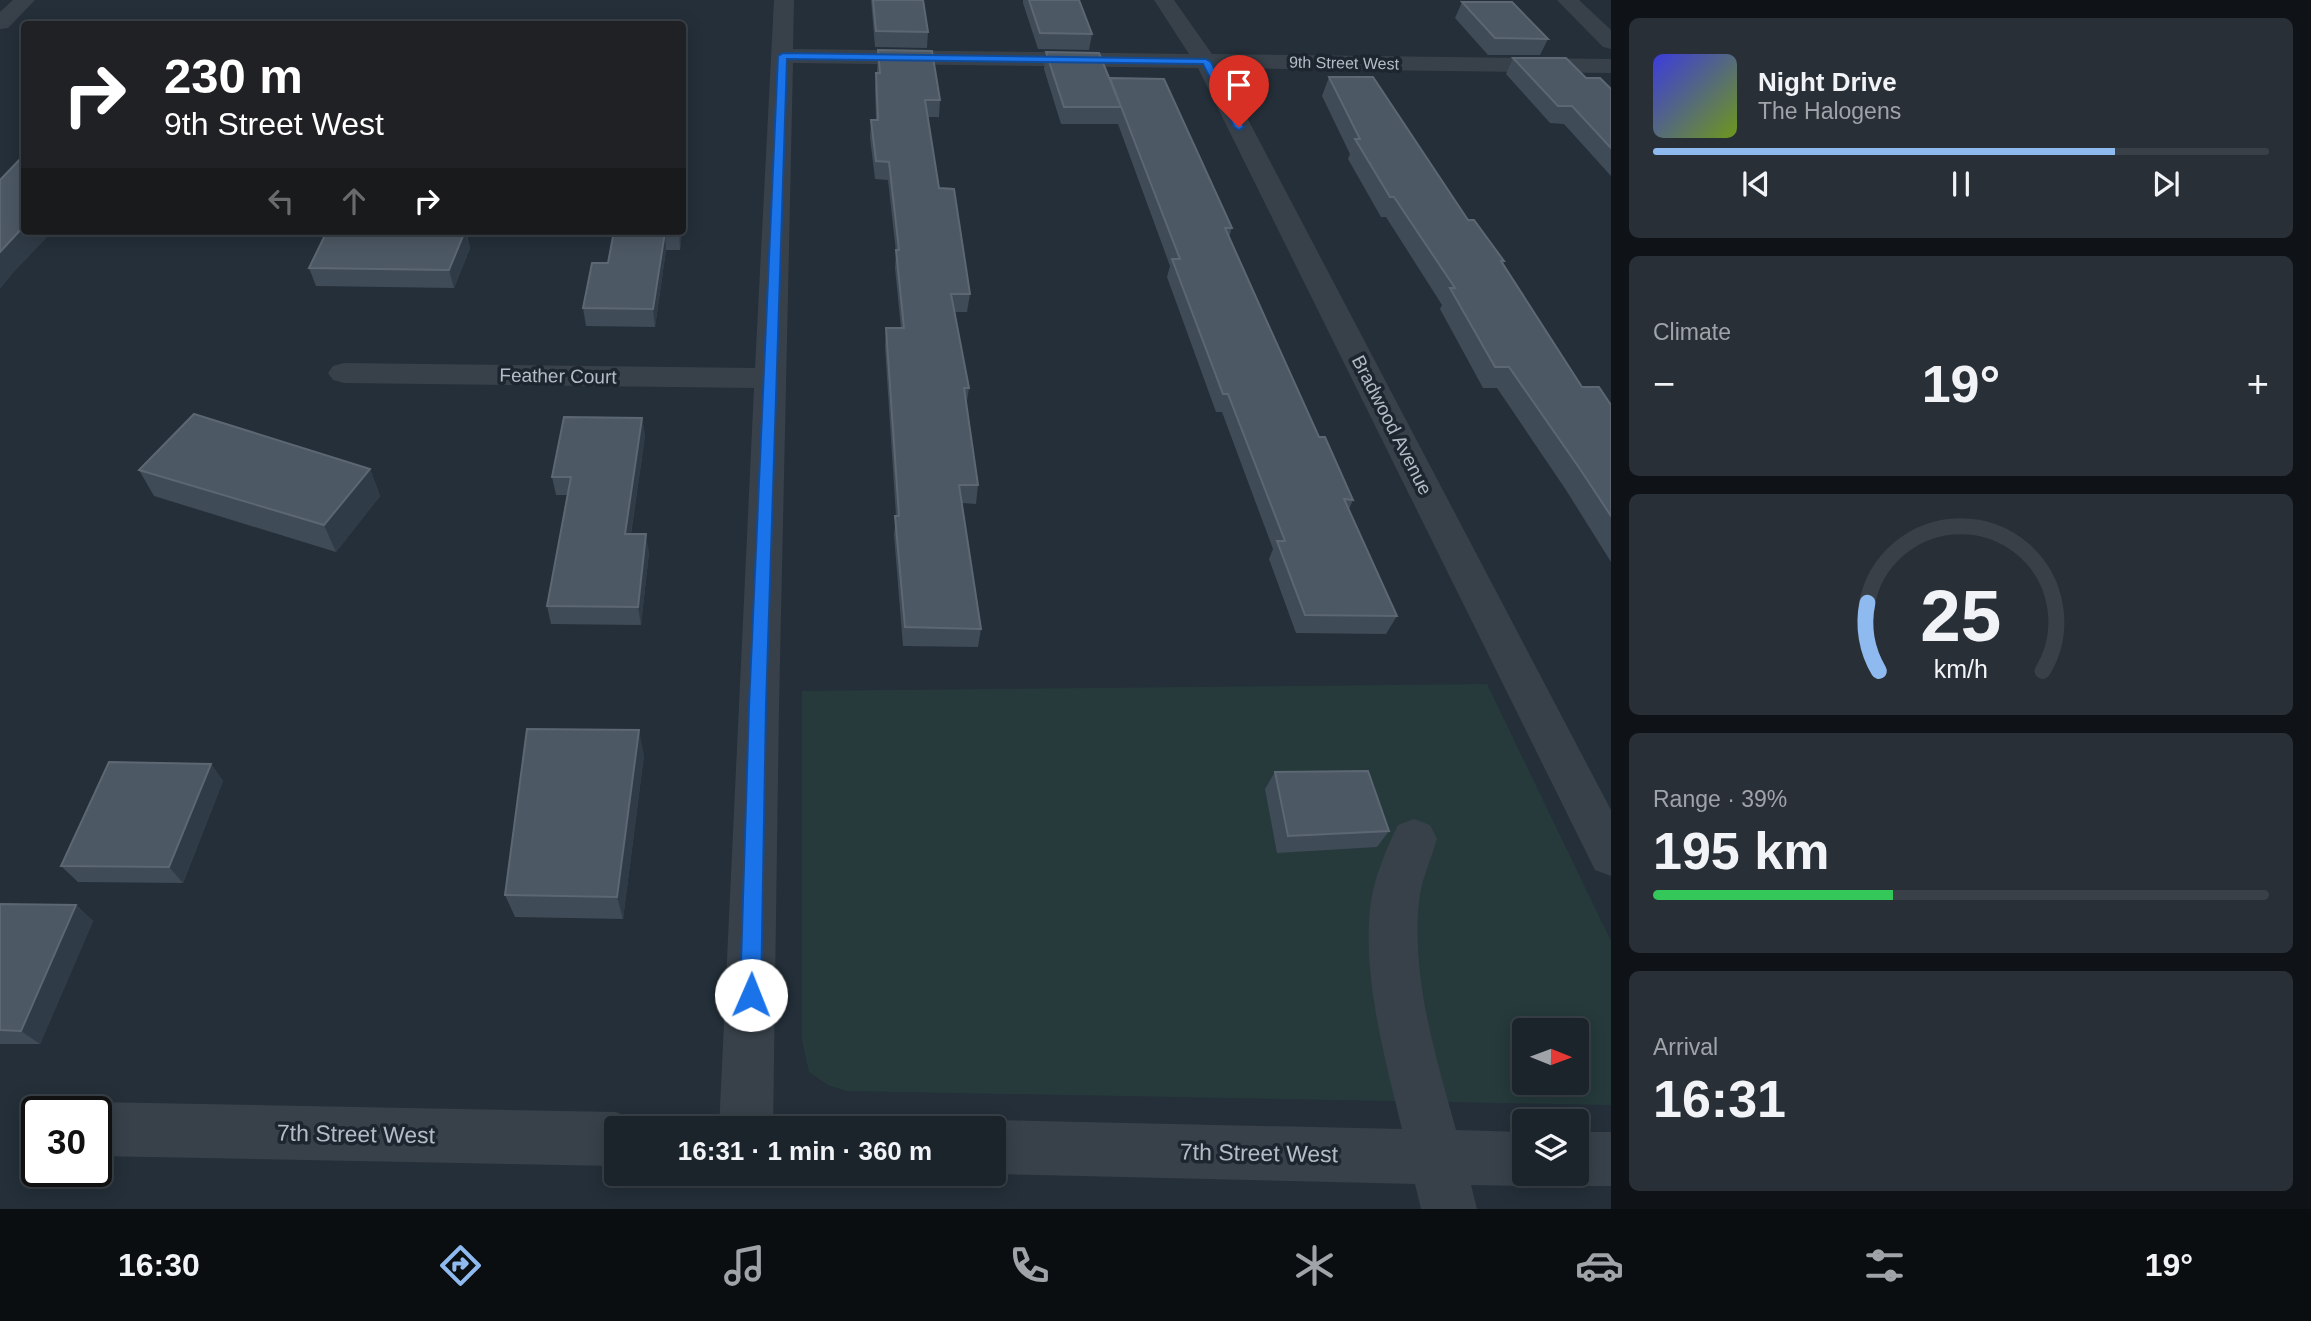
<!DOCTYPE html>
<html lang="en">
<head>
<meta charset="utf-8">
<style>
  :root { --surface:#1b232b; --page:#282f37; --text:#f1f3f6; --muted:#a0a4a9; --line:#394047; --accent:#8fbaef }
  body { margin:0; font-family:Arial,sans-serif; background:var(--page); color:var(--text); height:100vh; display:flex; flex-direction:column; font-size:26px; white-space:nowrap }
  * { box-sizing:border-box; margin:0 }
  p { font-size:23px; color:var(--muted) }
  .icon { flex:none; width:38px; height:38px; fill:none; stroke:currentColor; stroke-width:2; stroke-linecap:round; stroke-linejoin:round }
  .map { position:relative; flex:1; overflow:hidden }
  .drawer { display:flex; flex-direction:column; gap:18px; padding:18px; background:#0f1318; width:700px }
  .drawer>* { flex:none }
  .hud { position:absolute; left:21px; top:21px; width:665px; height:214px; border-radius:7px; box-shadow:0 4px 18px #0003,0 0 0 2px var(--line); background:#202124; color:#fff; overflow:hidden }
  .needle { width:46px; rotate:91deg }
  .fabs { position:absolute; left:1512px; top:1018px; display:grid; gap:14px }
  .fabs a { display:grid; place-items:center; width:77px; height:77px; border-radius:7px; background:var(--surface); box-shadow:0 4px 18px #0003,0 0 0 2px var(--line); font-size:35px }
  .speed { position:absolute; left:21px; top:1096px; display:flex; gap:14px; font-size:35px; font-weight:700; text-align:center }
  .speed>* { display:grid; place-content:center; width:91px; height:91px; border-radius:50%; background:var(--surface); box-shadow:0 4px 18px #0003,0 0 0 2px var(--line); line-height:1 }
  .speed .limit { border:4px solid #111; border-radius:10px; background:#fff; color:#111 }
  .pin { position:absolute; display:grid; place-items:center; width:60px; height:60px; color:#fff; margin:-72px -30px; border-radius:50% 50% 50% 0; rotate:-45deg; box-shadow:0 0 7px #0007 }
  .pin .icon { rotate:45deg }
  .me { position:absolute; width:77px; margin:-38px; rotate:1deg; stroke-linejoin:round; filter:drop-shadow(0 0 5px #0008) }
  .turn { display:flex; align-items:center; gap:24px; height:147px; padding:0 28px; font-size:32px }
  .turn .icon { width:91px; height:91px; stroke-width:2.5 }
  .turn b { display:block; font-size:49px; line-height:60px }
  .lanes { display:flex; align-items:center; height:66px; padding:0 28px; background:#0003; justify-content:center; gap:35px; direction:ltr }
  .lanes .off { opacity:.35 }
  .big { font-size:52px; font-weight:600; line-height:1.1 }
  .drawer .tile { flex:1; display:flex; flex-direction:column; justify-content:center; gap:10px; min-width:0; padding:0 24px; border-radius:10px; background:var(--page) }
  .drawer .dial { align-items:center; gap:0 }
  .dial svg { height:182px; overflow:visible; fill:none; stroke:var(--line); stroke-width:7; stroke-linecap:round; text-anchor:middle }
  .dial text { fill:var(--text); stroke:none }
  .song { display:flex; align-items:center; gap:21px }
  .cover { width:84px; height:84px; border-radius:10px; background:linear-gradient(135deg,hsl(240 70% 55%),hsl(80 70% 35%)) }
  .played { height:7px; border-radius:4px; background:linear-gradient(90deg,var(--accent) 75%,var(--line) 75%) }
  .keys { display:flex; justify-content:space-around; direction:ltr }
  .heat { display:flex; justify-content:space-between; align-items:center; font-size:38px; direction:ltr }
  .charge { height:10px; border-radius:5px; background:linear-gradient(90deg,#34c759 39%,var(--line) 0) }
  .trip { position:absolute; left:604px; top:1116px; width:402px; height:70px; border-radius:7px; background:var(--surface); box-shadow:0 4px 18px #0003,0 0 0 2px var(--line); font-weight:600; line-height:70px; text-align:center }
  .tabs { display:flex; height:112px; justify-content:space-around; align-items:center; background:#0b0e11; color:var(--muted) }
  .tabs .icon { width:49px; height:49px }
  .tabs .current { color:var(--accent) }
  .tabs b { font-size:32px; color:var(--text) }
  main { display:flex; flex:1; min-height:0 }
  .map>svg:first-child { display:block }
  .green { fill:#263a3b; fill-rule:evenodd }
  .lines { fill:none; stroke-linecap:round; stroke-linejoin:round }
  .minor { fill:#38414a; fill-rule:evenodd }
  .wall { fill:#404b58 }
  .shaded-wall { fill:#2f3b47 }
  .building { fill:#4c5864; stroke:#5c6773; stroke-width:2 }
  .route { fill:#1a73e8; stroke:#114b97; stroke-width:2 }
  .labels { text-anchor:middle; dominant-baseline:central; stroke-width:7; stroke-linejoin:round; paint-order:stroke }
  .far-street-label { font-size:16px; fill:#b3bcc6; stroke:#1d262f }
  .street-label { font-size:19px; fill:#b3bcc6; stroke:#1d262f }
  .near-street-label { font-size:23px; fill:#b3bcc6; stroke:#1d262f }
</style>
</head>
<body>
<main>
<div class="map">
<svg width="1611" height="1209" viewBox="0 0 1611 1209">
  <rect width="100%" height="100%" fill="#242f39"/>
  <path class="green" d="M1487,684L1611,941V1105L847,1091L828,1085L809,1072L802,1040V691ZM1524,1031H1577V1083H1524Z"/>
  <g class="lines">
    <g class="minor">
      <path d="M13,0H35L8,28L0,29V12Z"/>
      <path d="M774,0H794L793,49L1189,54L1154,0H1174L1212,54L1611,59V73L1221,68L1611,810V876L1595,870L1198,68L793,63L779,706L773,1129H719L754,388L344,383L333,380L328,373L333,366L344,363L755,368Z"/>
      <path d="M1557,0H1579L1611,30V49L1603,47Z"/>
      <path d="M1414,819L1430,825L1437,839C1431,859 1421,881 1419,901C1411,978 1436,1057 1456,1130L1524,1132V1174H1545L1543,1178L1524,1186L1471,1185L1477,1209H1421L1415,1184L994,1174V1129H974L994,1120L1402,1129C1385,1059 1361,973 1371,901C1375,876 1387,847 1398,825Z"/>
      <path d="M96,1102L616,1112L635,1120L639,1129H616V1166L96,1156V1111H76Z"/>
      <path d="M1577,1132H1611V1186H1577L1558,1178L1556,1174H1577Z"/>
    </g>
  </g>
  <g class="wall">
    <path d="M871,0H923L928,32L927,48L875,47Z"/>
    <path d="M1023,0H1079L1092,34L1089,50L1038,49L1023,3Z"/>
    <path d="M1462,2L1548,39L1540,55H1488L1455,18Z"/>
    <path d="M878,50L940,100L939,117H928L939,188L970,294L967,312H955L969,388L966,407L978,485L976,504L962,503L981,629L978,647L903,646L894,535L896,516L885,347L886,328H901L895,268L896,252L888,180L875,179L870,138L871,120H876L875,90L876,73H877Z"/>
    <path d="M1046,52L1110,79L1232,228L1229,237L1259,304L1319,437L1353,500L1349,509L1397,616L1386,634L1296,633L1269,559L1273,549L1222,412H1216L1167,277L1170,266L1118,124H1061L1044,69Z"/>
    <path d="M1513,58L1586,78L1611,89V176L1564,124L1550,123L1506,74Z"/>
    <path d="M1329,77L1468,220L1504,261L1503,263L1582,387L1611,405V562L1566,490L1497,388H1483L1440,309L1442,305L1386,217H1381L1348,159L1350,154L1322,96Z"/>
    <path d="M327,231H466L470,248L454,288L316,286L309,268Z"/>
    <path d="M614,231H682L680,250H666L655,327L586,326L583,308L608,263Z"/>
    <path d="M642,418L645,436L631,534L649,552L641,625L551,624L547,606L567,495H556L552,477Z"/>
    <path d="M370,469L380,496L336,552L154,496L139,470Z"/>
    <path d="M644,755L623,919L515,917L505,895Z"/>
    <path d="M211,764L223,781L183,883L78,882L61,866Z"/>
    <path d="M1275,772L1389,831L1377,847L1277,853L1265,789Z"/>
    <path d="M0,904L76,905L93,921L40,1044H0Z"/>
  </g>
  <g class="shaded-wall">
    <path d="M683,194L685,212L682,230V199Z"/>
    <path d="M24,226V231H53L13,273L0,289V251Z"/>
    <path d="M465,231L470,248L454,288L449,270Z"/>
    <path d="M679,231H682L680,250Z"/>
    <path d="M665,232L666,250L655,327L653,309Z"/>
    <path d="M642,418L645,436L628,552L625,534Z"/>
    <path d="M370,469L380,496L336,552L324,525Z"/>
    <path d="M646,534L649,552L641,625L638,607Z"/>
    <path d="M639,730L644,755L623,919L617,897Z"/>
    <path d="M211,764L223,781L183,883L169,867Z"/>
    <path d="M76,905L93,921L40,1044L21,1031Z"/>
  </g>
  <g class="building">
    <path d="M873,0H923L928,32L876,31Z"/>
    <path d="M1029,0H1079L1092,34L1040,33Z"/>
    <path d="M1462,2H1512L1548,39L1495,38Z"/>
    <path d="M878,50L932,51L940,100H925L939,188L954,189L970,294H951L969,388H964L978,485H959L981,629L905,627L895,516H899L886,328H904L896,250H899L889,162L876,161L871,120H878L876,73H880Z"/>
    <path d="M1046,52L1099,53L1121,107H1064Z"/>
    <path d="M1513,58H1566L1586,78H1600L1611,89V148L1572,106H1558Z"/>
    <path d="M1329,77H1373L1468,220H1474L1504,261H1501L1582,387H1599L1611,405V516L1580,469L1509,367H1495L1450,288H1455L1394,197H1390L1355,139H1360Z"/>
    <path d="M1110,78L1164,79L1232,228H1225L1259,304L1319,437H1325L1353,500L1344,499L1397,616L1305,615L1277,541H1285L1228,394H1223L1172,259H1180Z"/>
    <path d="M24,155V226L0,252V180Z"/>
    <path d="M327,231H465L449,270L309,268Z"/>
    <path d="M614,231H679V232H665L653,309L583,308L592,263H608Z"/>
    <path d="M194,414L370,469L324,525L139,470Z"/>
    <path d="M564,417L642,418L625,534H646L638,607L547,606L571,477H552Z"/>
    <path d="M527,729L639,730L617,897L505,895Z"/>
    <path d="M109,762L211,764L169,867L61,866Z"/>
    <path d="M1368,771L1389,831L1288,836L1275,772Z"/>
    <path d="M0,904L76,905L21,1031L0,1030Z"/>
  </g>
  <path class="route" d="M783,53L1206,59L1211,62L1244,127L1239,130L1234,127L1203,64L787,59L766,706L761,995L758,1002L751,1005L743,1002L740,995L749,706L778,56Z"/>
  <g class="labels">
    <g class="far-street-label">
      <text transform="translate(1344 63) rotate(1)">9th Street West</text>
    </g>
    <g class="street-label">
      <text transform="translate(558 376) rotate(1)">Feather Court</text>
      <text transform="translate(1392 425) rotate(63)">Bradwood Avenue</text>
    </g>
    <g class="near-street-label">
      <text transform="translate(356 1134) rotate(1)">7th Street West</text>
      <text transform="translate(1259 1153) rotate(1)">7th Street West</text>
    </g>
  </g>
</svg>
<div class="fabs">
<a><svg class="needle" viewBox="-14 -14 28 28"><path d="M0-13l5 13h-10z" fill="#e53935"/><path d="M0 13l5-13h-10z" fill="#a0a4a9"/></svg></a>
<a><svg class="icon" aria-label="layers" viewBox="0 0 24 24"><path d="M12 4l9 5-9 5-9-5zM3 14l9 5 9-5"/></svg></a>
</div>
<div class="speed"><div class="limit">30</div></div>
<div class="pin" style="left:1239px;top:127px;background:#d93025"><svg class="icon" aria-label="arrive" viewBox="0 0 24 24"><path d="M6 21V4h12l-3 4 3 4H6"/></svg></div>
<svg class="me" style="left:751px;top:995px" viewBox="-20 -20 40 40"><circle r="19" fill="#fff"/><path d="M0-13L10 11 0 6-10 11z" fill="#1a73e8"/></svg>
<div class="trip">16:31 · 1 min · 360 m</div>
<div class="hud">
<div class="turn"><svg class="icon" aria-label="right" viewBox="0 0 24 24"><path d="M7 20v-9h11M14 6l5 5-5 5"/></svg><div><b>230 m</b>9th Street West</div></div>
<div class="lanes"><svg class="icon off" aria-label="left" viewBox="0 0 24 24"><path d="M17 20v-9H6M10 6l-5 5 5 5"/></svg><svg class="icon off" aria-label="ahead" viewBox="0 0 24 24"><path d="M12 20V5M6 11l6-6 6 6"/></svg><svg class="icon" aria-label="right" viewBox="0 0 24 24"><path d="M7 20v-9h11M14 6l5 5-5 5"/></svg></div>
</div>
</div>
<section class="drawer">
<div class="tile">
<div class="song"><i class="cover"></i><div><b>Night Drive</b><p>The Halogens</p></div></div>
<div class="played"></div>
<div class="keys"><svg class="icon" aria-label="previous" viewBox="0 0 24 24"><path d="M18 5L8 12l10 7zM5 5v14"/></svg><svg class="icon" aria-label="pause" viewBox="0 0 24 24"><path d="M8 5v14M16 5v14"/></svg><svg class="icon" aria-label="next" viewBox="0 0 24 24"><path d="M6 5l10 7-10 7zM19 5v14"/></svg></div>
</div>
<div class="tile"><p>Climate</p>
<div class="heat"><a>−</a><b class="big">19°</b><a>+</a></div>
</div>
<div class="tile dial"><svg viewBox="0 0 100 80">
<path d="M14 69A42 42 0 1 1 86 69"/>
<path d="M14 69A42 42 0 0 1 9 39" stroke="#8fbaef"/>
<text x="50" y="56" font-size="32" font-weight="700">25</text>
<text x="50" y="72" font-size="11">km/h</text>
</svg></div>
<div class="tile"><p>Range · 39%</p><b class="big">195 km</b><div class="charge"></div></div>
<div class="tile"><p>Arrival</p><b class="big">16:31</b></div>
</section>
</main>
<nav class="tabs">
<b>16:30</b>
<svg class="icon current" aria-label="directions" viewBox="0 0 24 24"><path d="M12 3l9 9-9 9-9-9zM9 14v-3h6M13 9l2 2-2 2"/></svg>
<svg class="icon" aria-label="music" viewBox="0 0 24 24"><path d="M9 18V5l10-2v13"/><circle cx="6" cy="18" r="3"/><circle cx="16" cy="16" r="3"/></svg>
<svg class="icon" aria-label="phone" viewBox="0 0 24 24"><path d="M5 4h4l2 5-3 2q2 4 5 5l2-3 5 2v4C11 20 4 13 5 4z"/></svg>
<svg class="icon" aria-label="climate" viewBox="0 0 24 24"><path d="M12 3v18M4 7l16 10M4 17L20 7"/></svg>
<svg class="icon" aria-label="car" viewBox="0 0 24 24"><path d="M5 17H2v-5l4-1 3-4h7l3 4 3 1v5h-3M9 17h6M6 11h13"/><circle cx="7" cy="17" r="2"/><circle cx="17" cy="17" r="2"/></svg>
<svg class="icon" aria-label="filters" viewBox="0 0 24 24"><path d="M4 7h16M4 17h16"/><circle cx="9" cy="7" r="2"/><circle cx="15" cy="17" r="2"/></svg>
<b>19°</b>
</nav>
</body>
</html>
